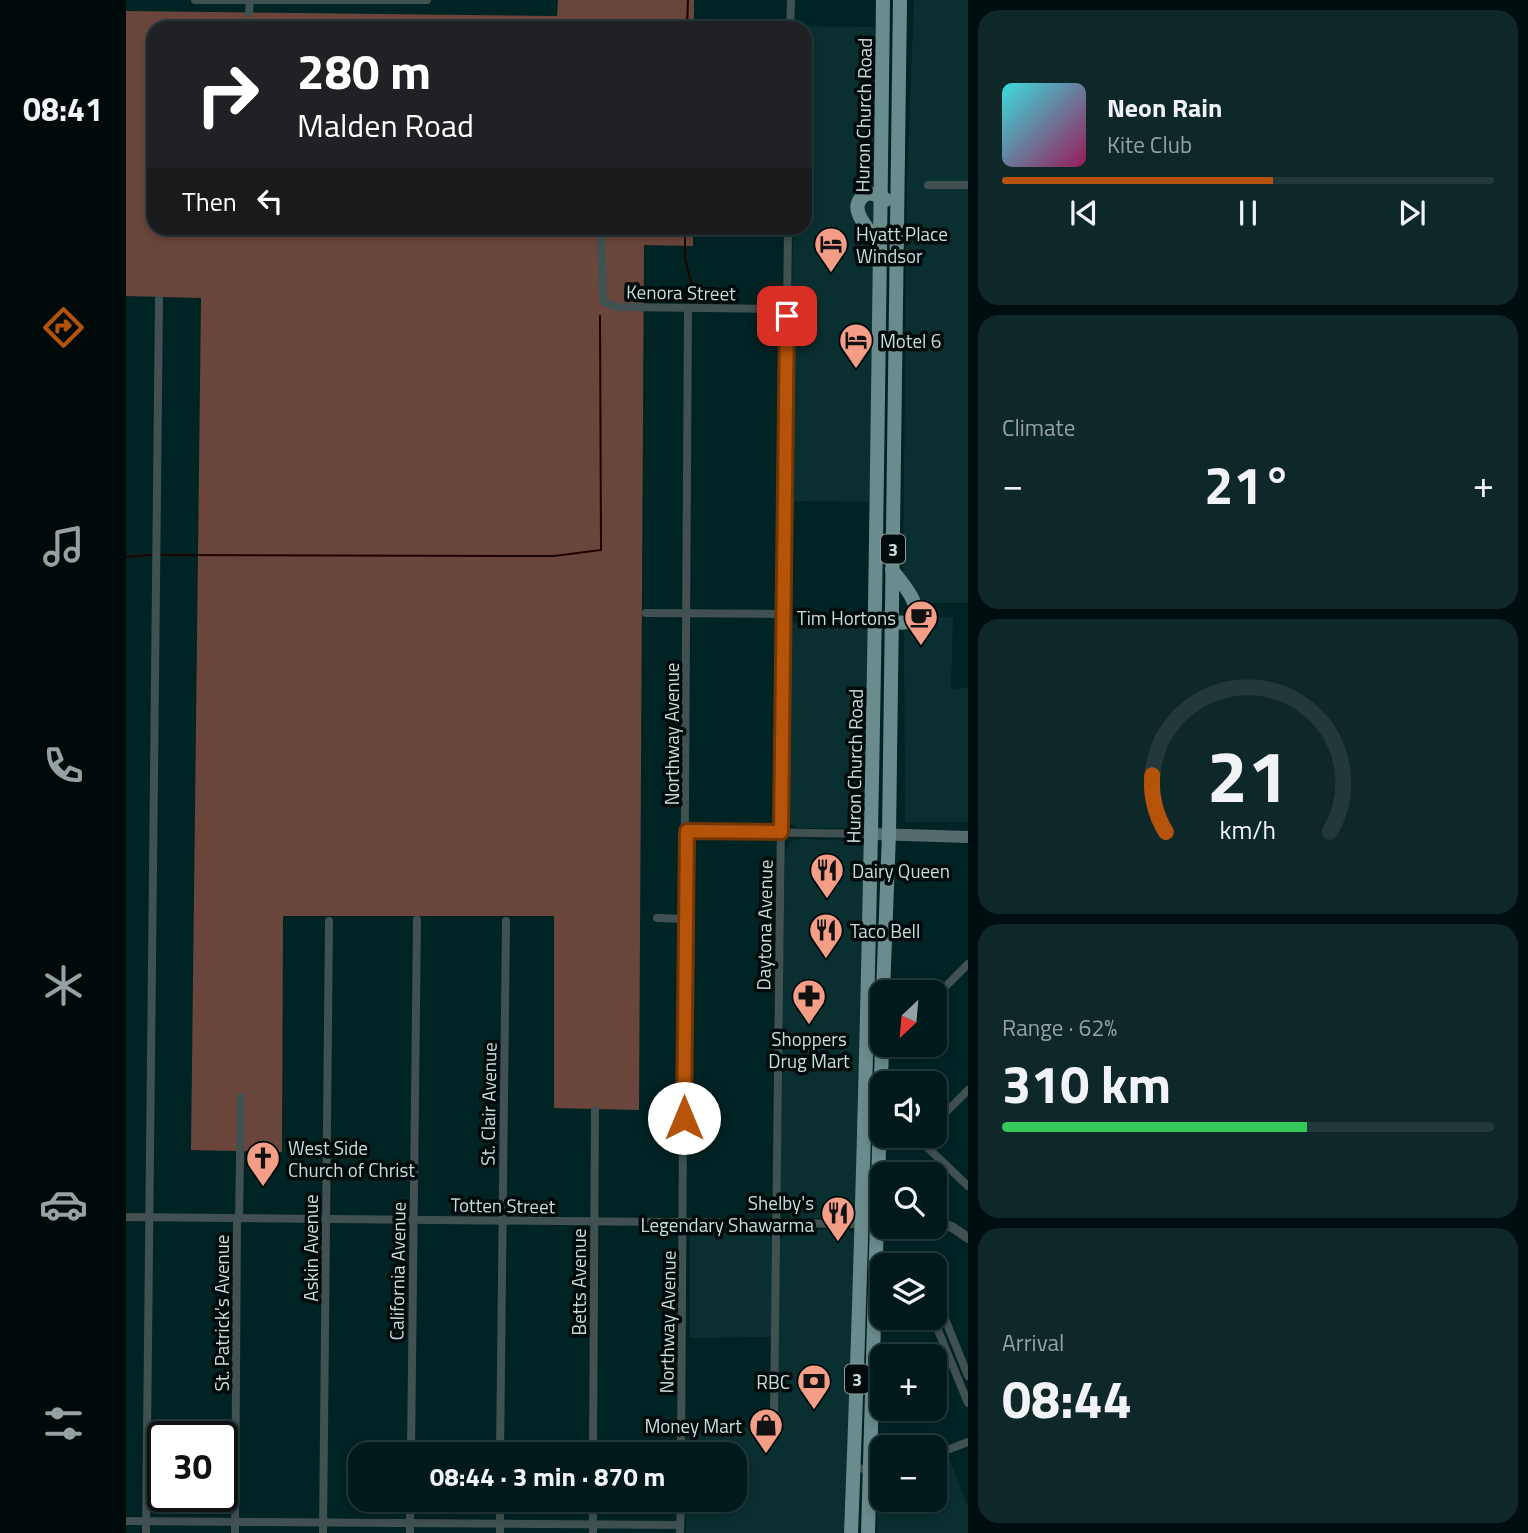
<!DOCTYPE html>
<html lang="en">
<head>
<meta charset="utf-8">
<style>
  :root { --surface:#001a1b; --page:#0e2728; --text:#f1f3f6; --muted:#95a1a3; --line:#22383a; --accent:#b45309 }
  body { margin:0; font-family:"Titillium Web",sans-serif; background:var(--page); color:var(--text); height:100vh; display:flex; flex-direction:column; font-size:26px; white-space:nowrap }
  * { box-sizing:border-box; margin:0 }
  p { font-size:23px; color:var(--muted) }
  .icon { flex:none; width:38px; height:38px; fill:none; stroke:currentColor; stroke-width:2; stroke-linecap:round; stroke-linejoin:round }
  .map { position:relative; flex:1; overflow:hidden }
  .side { display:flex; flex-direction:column; gap:10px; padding:10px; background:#000e0f; width:560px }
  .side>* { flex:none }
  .guide { position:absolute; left:21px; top:21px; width:665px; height:214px; border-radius:21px; box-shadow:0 4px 10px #0003,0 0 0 2px var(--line); background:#202124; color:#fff; overflow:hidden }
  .needle { width:46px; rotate:206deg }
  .controls { position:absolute; left:744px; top:980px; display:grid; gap:14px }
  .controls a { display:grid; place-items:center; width:77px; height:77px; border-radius:14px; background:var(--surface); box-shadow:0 4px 10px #0003,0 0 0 2px var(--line); font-size:35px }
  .speed { position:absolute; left:21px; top:1421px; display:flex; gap:14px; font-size:35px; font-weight:700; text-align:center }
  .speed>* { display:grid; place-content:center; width:91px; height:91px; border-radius:50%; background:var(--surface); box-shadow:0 4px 10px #0003,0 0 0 2px var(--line); line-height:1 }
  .speed .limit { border:4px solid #111; border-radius:10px; background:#fff; color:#111 }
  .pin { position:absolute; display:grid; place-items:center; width:60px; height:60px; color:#fff; margin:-30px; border-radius:14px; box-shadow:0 4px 10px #0006 }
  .me { position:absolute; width:77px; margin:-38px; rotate:0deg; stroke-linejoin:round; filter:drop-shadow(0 0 5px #0008) }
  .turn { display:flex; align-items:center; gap:24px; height:147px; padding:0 35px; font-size:32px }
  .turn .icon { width:91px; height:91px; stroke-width:2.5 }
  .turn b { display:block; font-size:49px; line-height:60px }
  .then { display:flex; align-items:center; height:66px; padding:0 35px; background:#0003; gap:14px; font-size:26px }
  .big { font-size:52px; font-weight:700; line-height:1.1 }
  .side .card { flex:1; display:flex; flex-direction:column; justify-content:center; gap:10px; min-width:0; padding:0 24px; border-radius:21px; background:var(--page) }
  .side .dial { align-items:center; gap:0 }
  .dial svg { height:182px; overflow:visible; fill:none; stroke:var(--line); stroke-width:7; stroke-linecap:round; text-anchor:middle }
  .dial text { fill:var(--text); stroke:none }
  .song { display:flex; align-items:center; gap:21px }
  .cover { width:84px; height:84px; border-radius:10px; background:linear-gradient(135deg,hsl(180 70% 55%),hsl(330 70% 35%)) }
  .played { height:7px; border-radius:4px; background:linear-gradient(90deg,var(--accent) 55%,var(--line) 55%) }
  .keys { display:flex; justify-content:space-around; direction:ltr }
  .heat { display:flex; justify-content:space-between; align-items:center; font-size:38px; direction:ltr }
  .charge { height:10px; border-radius:5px; background:linear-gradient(90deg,#34c759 62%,var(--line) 0) }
  .trip { position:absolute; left:222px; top:1442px; width:399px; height:70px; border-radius:21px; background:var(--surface); box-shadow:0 4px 10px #0003,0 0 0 2px var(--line); font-weight:700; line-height:70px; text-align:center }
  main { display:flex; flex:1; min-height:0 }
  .dock { display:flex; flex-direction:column; width:126px; justify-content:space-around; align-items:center; background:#000a0b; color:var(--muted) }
  .dock .icon { width:49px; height:49px }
  .dock .on { color:var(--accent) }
  .dock b { font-size:32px; color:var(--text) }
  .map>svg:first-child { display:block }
  .built { fill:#0a2f30 }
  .forest { fill:#6a453c }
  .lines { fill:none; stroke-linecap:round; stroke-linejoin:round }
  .stream { stroke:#1f0300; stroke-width:2 }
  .minor { stroke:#415050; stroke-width:8 }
  .tertiary { stroke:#415050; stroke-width:10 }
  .secondary { stroke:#556c6d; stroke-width:12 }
  .trunk { stroke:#6a8c8c; stroke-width:14 }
  .route-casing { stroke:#753606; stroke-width:18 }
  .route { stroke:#b45309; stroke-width:12 }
  .labels { text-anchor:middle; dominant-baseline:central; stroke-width:7; stroke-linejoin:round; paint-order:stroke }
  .shield { fill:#010a0a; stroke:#8e9e9e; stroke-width:2 }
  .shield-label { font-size:18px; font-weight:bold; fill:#cadddd }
  .street-label { font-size:19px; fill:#cadddd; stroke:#010a0a }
  .poi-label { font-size:19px; fill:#cadddd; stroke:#010a0a; text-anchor:start }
</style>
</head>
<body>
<main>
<nav class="dock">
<b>08:41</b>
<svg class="icon on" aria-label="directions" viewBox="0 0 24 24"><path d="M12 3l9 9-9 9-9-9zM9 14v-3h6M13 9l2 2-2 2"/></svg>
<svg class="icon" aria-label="music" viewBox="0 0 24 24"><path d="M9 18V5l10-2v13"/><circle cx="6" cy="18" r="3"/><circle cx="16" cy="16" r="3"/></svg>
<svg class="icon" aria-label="phone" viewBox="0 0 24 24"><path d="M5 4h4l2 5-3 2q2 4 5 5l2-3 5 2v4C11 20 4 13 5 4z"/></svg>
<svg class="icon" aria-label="climate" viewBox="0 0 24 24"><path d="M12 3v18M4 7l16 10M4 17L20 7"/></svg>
<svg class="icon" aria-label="car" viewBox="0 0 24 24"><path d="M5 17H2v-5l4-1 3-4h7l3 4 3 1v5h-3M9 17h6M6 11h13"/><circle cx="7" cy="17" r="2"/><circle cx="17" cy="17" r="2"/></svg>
<svg class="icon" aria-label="filters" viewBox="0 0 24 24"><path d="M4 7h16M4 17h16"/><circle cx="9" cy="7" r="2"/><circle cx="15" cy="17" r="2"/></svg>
</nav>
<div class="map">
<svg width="842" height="1533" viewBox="0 0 842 1533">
  <rect width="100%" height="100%" fill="#002324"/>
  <g class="built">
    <path d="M788,0H842V603H792L777,571L781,179Z"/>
    <path d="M668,26L749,27L748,75L752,92L748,502L663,501L667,228H679V28Z"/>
    <path d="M827,617L825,690L842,687V822H779L778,629L802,618Z"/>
    <path d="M661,623L746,624L738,822L728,828H671L665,824L661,818Z"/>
    <path d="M672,839L729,841L737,845L740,853L732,1205L729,1213L721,1218H667L657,1212L654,1203L659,852L664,842Z"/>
    <path d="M564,1229H637L646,1238V1337L564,1338Z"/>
    <path d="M666,1230H723L730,1234L718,1533H560V1500H609V1454H560V1431L650,1426L654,1242L658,1233Z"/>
    <path d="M822,1455L842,1507V1533H751L752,1483L755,1476L756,1500H808L809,1460Z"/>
  </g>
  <path class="forest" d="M432,0H568V28H28V228H567V246L518,245L513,1110L428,1108V916H157L156,1152L65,1150L75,298L0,296V11L431,16Z"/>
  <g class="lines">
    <g class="stream">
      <path d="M561,28L562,0"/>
      <path d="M559,228V258L566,287"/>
      <path d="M36,555L428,556L475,550L474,316"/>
      <path d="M0,557L25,555"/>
    </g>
    <g class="minor">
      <path d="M69,0H301"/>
      <path d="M123,13L124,0"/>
      <path d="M664,28L665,0"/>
      <path d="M802,185H842"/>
      <path d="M475,228L477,301L490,307L661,309"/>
      <path d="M520,613L658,614"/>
      <path d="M561,831L747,834"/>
      <path d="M531,918L560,919"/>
      <path d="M808,998L842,964"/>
      <path d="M808,1124L842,1090"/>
      <path d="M801,1136V1147L842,1186"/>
      <path d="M0,1217L739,1224"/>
      <path d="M113,1219L115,1097"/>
      <path d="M808,1291L842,1376"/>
      <path d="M807,1318L842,1403"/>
      <path d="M648,1413L662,228"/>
      <path d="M285,1454L291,920"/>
      <path d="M374,1454L380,921"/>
      <path d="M467,1454L469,1110"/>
      <path d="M555,1454L562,308"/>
      <path d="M808,1455L842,1442"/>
      <path d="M727,1468L756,1470"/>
      <path d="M0,1521L554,1525"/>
      <path d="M20,1533L33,299"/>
      <path d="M109,1533L111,1218"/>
      <path d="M197,1533L203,921"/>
      <path d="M284,1533V1500"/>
      <path d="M374,1533V1500"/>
      <path d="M467,1533V1500"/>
      <path d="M554,1533L555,1500"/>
    </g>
    <path class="tertiary" d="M808,1222L826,1227L842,1238"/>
    <path class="secondary" d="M747,834L842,837"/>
    <g class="trunk">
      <path d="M754,246C745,230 716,207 742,193L755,196L760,200"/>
      <path d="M760,618C779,628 798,622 786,598C781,588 773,579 766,570"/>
      <path d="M757,992L763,834L774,0"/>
      <path d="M725,1533C745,1022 751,511 757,0"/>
      <path d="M742,1533L756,1045"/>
    </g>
  </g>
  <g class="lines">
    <g class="route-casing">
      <path id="route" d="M558,1118L561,831L655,832L661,316"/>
    </g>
    <use href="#route" class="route"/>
  </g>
  <defs>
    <g id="hotel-pin" transform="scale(1.75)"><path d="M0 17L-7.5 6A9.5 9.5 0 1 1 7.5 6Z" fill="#f49e88" stroke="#010a0a"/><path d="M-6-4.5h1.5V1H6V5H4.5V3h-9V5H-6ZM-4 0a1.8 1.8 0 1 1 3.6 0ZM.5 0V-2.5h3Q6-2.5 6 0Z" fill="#111"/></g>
    <g id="cafe-pin" transform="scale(1.75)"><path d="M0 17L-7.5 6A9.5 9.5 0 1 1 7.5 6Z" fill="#f49e88" stroke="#010a0a"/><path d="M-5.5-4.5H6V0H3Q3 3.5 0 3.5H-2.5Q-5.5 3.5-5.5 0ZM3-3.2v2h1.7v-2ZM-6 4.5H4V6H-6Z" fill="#111"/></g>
    <g id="restaurant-pin" transform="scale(1.75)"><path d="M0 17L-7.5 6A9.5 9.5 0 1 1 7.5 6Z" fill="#f49e88" stroke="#010a0a"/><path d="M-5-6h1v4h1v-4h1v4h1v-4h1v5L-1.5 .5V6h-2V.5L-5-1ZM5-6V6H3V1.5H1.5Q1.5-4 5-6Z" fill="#111"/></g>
    <g id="pharmacy-pin" transform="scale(1.75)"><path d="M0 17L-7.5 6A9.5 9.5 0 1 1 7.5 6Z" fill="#f49e88" stroke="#010a0a"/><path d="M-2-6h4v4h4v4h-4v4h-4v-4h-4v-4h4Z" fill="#111"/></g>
    <g id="church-pin" transform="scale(1.75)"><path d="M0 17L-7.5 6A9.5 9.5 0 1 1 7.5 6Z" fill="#f49e88" stroke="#010a0a"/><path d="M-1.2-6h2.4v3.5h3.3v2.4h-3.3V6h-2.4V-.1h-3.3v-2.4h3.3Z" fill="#111"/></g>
    <g id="bank-pin" transform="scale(1.75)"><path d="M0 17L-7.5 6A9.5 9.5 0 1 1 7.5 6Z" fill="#f49e88" stroke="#010a0a"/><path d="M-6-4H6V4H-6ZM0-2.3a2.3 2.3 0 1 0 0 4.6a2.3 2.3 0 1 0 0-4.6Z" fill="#111"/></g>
    <g id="shop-pin" transform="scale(1.75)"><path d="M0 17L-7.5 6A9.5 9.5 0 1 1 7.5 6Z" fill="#f49e88" stroke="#010a0a"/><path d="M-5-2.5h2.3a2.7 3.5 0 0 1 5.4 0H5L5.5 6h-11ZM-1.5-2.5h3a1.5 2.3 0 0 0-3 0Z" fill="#111"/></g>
  </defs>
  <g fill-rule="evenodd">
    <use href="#hotel-pin" x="705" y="244"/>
    <use href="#hotel-pin" x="730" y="340"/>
    <use href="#cafe-pin" x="795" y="617"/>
    <use href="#restaurant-pin" x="701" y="870"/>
    <use href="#restaurant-pin" x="700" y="930"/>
    <use href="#pharmacy-pin" x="683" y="996"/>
    <use href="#church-pin" x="137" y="1158"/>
    <use href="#restaurant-pin" x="712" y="1213"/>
    <use href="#bank-pin" x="688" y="1381"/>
    <use href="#shop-pin" x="640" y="1425"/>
  </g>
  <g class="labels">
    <g class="shield">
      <rect x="755" y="534.5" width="24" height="29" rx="5"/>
      <rect x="719" y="1364.5" width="24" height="29" rx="5"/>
    </g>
    <g class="shield-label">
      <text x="767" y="549">3</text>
      <text x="731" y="1379">3</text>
    </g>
    <g class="street-label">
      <text transform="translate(737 115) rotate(-89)">Huron Church Road</text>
      <text transform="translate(555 292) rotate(1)">Kenora Street</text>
      <text transform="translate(545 734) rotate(-90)">Northway Avenue</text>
      <text transform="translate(728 766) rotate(-89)">Huron Church Road</text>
      <text transform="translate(638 925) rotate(-89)">Daytona Avenue</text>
      <text transform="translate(362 1104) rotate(-89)">St. Clair Avenue</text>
      <text transform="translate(377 1205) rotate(1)">Totten Street</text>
      <text transform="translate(184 1248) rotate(-90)">Askin Avenue</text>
      <text transform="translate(271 1271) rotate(-89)">California Avenue</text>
      <text transform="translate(452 1282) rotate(-90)">Betts Avenue</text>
      <text transform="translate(95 1313) rotate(-90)">St. Patrick's Avenue</text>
      <text transform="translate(541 1322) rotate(-89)">Northway Avenue</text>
    </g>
    <g class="poi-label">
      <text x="730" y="233">Hyatt Place<tspan x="730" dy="22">Windsor</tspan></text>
      <text x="754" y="340">Motel 6</text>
      <text x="770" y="617" text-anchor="end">Tim Hortons</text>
      <text x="726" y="870">Dairy Queen</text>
      <text x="724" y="930">Taco Bell</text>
      <text x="683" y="1038" text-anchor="middle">Shoppers<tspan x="683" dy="22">Drug Mart</tspan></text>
      <text x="162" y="1147">West Side<tspan x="162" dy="22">Church of Christ</tspan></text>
      <text x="688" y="1202" text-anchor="end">Shelby's<tspan x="688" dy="22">Legendary Shawarma</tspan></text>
      <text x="664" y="1381" text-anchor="end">RBC</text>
      <text x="616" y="1425" text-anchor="end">Money Mart</text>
    </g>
  </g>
</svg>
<div class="controls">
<a><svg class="needle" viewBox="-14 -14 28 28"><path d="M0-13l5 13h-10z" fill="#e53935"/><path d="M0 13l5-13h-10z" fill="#95a1a3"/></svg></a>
<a><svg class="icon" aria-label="sound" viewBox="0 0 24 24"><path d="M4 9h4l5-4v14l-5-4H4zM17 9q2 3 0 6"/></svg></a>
<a><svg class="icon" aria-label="search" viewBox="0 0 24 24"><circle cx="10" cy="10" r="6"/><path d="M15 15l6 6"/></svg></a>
<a><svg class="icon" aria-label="layers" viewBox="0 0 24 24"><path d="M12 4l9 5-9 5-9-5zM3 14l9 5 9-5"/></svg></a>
<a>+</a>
<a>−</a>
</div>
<div class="speed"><div class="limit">30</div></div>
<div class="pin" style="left:661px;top:316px;background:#d93025"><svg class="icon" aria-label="arrive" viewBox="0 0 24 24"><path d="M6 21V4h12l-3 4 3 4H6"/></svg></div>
<svg class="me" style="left:558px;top:1118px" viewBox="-20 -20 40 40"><circle r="19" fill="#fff"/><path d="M0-13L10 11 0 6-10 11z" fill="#b45309"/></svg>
<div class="trip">08:44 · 3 min · 870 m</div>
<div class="guide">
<div class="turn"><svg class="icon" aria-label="right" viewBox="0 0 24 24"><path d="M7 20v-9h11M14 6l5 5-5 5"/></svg><div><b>280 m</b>Malden Road</div></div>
<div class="then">Then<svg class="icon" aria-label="left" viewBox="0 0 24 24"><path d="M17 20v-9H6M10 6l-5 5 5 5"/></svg></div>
</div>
</div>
<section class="side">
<div class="card">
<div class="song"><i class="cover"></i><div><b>Neon Rain</b><p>Kite Club</p></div></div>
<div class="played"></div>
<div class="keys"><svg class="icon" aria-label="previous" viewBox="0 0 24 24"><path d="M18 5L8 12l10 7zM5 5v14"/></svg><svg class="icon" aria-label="pause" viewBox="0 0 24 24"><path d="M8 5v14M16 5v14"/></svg><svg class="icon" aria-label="next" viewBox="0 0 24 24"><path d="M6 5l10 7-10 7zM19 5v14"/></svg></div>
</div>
<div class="card"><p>Climate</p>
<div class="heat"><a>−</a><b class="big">21°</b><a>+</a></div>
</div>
<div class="card dial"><svg viewBox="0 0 100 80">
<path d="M14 69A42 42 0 1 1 86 69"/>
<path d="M14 69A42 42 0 0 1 8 44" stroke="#b45309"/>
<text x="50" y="56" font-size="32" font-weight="700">21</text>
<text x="50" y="72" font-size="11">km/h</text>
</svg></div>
<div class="card"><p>Range · 62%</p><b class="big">310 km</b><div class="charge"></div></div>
<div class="card"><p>Arrival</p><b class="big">08:44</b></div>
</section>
</main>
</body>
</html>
